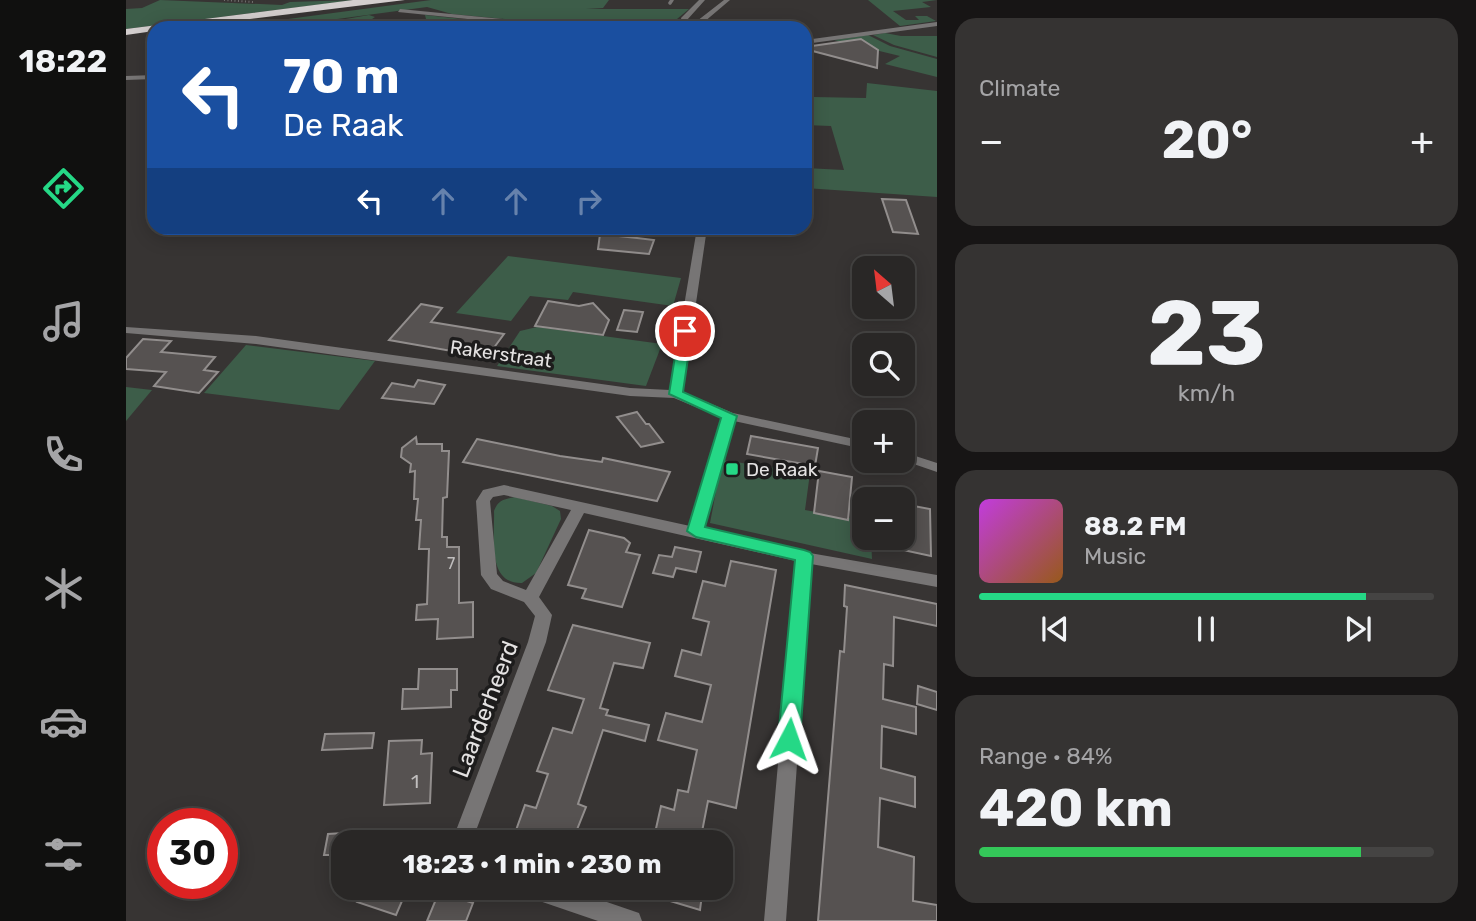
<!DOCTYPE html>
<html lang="en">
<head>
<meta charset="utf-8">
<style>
  :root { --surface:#292726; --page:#353332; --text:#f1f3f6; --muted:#a5a5a7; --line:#454443; --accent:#25d886 }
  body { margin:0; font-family:Rubik,sans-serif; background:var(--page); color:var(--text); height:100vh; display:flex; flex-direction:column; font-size:26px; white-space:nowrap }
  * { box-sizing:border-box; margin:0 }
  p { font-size:23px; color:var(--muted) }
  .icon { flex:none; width:38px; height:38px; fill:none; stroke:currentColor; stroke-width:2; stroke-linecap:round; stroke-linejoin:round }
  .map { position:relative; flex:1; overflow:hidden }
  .details { display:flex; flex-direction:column; gap:18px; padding:18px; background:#171515; width:539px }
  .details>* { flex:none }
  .banner { position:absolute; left:21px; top:21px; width:665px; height:214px; border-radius:21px; box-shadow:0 4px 18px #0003,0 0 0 2px var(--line); background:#1a4fa0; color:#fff; overflow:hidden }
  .needle { width:46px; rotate:332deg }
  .fabs { position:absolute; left:726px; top:256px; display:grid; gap:14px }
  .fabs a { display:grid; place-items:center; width:63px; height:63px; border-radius:14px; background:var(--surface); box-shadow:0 4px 18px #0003,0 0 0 2px var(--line); font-size:35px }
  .speed { position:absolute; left:21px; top:808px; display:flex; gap:14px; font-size:35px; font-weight:700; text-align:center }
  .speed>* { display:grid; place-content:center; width:91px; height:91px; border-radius:50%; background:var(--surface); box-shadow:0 4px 18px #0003,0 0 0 2px var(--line); line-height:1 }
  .speed .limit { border:10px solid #d22; background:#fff; color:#111 }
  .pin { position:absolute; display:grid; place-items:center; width:60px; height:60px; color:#fff; margin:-30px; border:4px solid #fff; border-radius:50%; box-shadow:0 2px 7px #0007 }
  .me { position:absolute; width:77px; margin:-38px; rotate:4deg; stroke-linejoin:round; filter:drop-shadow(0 0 5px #0008) }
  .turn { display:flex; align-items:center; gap:24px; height:147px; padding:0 21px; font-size:32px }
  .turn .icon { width:91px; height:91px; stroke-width:2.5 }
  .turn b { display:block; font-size:49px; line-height:60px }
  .lanes { display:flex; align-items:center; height:66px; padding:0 21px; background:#0003; justify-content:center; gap:35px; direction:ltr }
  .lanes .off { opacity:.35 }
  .big { font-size:52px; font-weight:700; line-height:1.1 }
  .details .tile { flex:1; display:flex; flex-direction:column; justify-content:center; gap:10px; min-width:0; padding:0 24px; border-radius:21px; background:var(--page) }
  .details .dial { align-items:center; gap:0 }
  .dial b { font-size:91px; line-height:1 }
  .song { display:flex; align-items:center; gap:21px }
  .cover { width:84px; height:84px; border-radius:10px; background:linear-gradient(135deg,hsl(290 70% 55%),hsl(30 70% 35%)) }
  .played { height:7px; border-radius:4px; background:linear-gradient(90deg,var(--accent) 85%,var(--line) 85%) }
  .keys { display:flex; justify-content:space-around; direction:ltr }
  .heat { display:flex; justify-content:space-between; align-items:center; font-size:38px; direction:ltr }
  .charge { height:10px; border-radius:5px; background:linear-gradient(90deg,#34c759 84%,var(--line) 0) }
  .trip { position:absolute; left:205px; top:830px; width:402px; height:70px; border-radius:21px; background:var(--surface); box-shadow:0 4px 18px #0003,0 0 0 2px var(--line); font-weight:700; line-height:70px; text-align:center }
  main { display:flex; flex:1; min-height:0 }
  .menu { display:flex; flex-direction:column; width:126px; justify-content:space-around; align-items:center; background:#10100f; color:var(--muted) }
  .menu .icon { width:49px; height:49px }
  .menu .current { color:var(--accent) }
  .menu b { font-size:32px; color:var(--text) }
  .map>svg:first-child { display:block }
  .green { fill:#3d5d49 }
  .building { fill:#565251; stroke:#928e8d; stroke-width:2 }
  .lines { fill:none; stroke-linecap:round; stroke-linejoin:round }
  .path { stroke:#72706f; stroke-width:2; stroke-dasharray:1 2.5; stroke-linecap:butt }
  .lane { stroke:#777575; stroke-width:3.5 }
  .street { fill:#777575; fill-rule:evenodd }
  .highway { fill:#d3cece; fill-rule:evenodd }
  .route { fill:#25d886; stroke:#188c57; stroke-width:2 }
  .poi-dot { fill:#25d886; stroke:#1d1c1c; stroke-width:2.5 }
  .labels { text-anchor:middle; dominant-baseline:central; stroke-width:7; stroke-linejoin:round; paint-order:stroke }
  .number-label { font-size:16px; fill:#c0bebe }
  .street-label { font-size:19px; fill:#e4e2e2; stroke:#1d1c1c }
  .poi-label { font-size:19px; fill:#e4e2e2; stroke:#1d1c1c; text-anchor:start }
  .near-number-label { font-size:19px; fill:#c0bebe }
  .near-street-label { font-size:23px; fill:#e4e2e2; stroke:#1d1c1c }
</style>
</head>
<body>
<main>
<nav class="menu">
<b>18:22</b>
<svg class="icon current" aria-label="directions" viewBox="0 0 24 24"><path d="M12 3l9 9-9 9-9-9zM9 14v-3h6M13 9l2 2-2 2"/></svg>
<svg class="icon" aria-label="music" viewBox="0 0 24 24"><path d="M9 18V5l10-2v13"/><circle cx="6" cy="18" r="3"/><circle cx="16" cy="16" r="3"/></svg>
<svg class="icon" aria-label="phone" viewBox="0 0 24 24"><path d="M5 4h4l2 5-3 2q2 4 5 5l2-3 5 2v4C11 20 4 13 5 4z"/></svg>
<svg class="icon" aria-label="climate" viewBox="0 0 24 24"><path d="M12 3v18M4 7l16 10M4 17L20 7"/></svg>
<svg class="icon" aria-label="car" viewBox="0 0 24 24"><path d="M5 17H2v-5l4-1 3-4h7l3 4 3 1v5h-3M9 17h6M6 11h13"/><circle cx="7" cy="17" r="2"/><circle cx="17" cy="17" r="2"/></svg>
<svg class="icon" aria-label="filters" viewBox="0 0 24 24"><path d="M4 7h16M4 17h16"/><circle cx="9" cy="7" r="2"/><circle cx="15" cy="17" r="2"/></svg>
</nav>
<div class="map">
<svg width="811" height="921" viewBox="0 0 811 921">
  <rect width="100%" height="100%" fill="#373433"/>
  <g class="green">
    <path d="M34,0L156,5L164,2L230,0L0,29V9L16,8Z"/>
    <path d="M305,0H483L477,8L460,9H563L551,19L560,25L558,28L443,25L326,14L301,7L144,28H94Z"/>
    <path d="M742,0H811L796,2L805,7L767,11L780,20H793L789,16H801L810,21L774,26Z"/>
    <path d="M243,15L249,17L240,23L302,27L299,15L355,21L352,28H167Z"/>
    <path d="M759,33L775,36H811V57L768,45L747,35Z"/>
    <path d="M742,35L764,46L811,59V77L759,64L774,56L708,40Z"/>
    <path d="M741,83L811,91V197L679,188V168L718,170L705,126L679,125V93H685L687,97L740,98Z"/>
    <path d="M382,256L555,278L547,306L447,292L442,300L404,296L385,321L330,313Z"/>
    <path d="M411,327L536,344L520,386L371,366L394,331Z"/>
    <path d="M120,345L249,361L213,410L78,393Z"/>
    <path d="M0,387L26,390L0,421Z"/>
    <path d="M596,460L684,473L679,510L738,521V537H745L746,559L584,523Z"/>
    <path d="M389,497L426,506L434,511L435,519L410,573L396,583C360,584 369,535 368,511C372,500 378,499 389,497Z"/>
  </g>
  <g class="building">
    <path d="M735,39L752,50L751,68L679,49L686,46Z"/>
    <path d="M756,199L780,200L792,234L767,232Z"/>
    <path d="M474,234L511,238L528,240L523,254L472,249Z"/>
    <path d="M422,301L453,306L467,303L483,320L477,335L409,326Z"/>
    <path d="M295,304L316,308L305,322L378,334L367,349L337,344L331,352L263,340Z"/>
    <path d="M498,310L517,312L511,332L491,330Z"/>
    <path d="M17,339L45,341L35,352L89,357L78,370L92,372L73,393L28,386L40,372L0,369V358Z"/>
    <path d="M292,380L319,385L308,404L256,398L266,383L288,387Z"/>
    <path d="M511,412L520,424H523L537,442L515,447L491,417Z"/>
    <path d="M625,436L692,448L689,466L621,454Z"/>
    <path d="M290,437L291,444H316V451H323L321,497L317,498L316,537H321V547H333V603L347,602V637L311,639L312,619L290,620L291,605L301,604L303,549H293L295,520H290L292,499H288L289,471L284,472L285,464L275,457L276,448Z"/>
    <path d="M351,439L434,456L476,462L477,458L544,472L531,501L337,462Z"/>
    <path d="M693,471L726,477L722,520L688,513Z"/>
    <path d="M777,504L804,509L805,556L777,550Z"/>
    <path d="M463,530L498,538L504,543L500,552L514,555L496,607L456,598L460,589L442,585Z"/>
    <path d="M549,547L575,552L570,572L550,568L547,577L527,573L533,555L546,557Z"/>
    <path d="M605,561L650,570L610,808L582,801L574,842H527L535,806L548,810L552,790L562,792L571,750L532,740L540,713L576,722L585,685L549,676L556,650L575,655L583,622L567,618L577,581L599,586Z"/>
    <path d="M719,585L811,604V626L768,617L767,666L758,664L757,699L790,707V734L756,726L755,768L789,777V807L754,798L752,847L788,857L787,901L811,905V921H692L714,651L718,652L721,607L718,606Z"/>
    <path d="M447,625L524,643L517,668L488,663L474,708L482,710L480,715L523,725L519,741L477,730L452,804L460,807L446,842H407L408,839L389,833L399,805L410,808L422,774L411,771L427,728L446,733L458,699L422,690Z"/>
    <path d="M293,669H331V690H325V707L276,709L277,689H292Z"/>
    <path d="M792,686L811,692V710L791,704Z"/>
    <path d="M248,733L246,748L196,750L199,734Z"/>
    <path d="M296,740L295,754L306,753L304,803L258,805L263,741Z"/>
    <path d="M217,833V855H198L202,834Z"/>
    <path d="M238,887H282L270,915L231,902Z"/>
    <path d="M512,887H577L574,910L511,891Z"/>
    <path d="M313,892L347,903L340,921H301Z"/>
  </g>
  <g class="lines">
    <path class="path" d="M98,0L127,2"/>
    <path class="lane" d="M544,3L546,0"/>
    <g class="street">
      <path d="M573,0H579L561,20L571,21L598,0H604L571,28H564L568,24L556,22L555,18Z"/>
      <path d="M274,9L448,26L451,28H430L272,12Z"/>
      <path d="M811,22V26L679,44V40Z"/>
      <path d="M28,75V79L0,80V76Z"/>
      <path d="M571,228H581L557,392L607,413L738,441V449L608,421L578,529L678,552L811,575V587L685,564L660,921H638L670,561L458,513L413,597L426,615L420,642L351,828L353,842H331V828L402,642L409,616L398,602L365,589L355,575L350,501L357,490L378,485L564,526L596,418L548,398L504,396L130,344L0,333V327L130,336L504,388L544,390ZM378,495L445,510L400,590L377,581L371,574L364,501L367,497Z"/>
      <path d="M777,452L811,463V472L776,460Z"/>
      <path d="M393,887H437L513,913L516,921H472L396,895Z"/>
    </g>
    <path class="highway" d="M227,0H279L51,28H28V31L0,35V29Z"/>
  </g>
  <path class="route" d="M559,327L566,331L557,392L611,416L579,527L678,550L684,552L687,556L674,739L671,745L663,748L656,745L652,739L669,560L570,537L561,531L595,418L543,394L553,331Z"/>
  <rect class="poi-dot" x="599" y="462" width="14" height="14" rx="3.5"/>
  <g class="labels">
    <g class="number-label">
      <text x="325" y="563">7</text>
    </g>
    <g class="street-label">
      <text transform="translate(375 354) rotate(8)">Rakerstraat</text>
    </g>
    <g class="poi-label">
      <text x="620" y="469">De Raak</text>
    </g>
    <g class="near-number-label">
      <text x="289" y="781">1</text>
    </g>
    <g class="near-street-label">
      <text transform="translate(359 709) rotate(-69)">Laarderheerd</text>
    </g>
  </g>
</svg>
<div class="fabs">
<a><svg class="needle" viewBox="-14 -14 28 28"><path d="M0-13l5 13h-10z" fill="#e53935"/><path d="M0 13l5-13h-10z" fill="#a5a5a7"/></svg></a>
<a><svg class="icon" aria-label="search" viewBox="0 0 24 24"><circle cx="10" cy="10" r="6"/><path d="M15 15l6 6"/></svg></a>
<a>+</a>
<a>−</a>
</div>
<div class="speed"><div class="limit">30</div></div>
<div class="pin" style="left:559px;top:331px;background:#d93025"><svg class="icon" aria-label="arrive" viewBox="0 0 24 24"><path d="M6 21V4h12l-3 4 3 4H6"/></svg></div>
<svg class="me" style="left:663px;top:739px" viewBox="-20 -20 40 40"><path d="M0-17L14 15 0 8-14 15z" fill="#25d886" stroke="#fff" stroke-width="4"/></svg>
<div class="trip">18:23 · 1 min · 230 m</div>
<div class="banner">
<div class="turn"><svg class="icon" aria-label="left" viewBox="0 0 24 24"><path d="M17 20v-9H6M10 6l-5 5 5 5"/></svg><div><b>70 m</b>De Raak</div></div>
<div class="lanes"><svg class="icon" aria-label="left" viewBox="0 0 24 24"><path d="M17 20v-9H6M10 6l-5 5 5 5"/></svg><svg class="icon off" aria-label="ahead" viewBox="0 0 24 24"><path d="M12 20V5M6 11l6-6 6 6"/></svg><svg class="icon off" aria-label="ahead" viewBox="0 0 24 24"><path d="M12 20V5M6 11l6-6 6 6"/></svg><svg class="icon off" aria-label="right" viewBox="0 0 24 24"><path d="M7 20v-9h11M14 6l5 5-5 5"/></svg></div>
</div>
</div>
<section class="details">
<div class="tile"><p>Climate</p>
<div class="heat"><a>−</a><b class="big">20°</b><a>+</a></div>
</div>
<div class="tile dial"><b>23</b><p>km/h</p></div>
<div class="tile">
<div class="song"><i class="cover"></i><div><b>88.2 FM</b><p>Music</p></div></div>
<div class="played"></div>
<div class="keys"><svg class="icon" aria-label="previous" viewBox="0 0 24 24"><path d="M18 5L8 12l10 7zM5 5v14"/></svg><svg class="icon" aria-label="pause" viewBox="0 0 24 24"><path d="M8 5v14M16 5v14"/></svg><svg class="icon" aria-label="next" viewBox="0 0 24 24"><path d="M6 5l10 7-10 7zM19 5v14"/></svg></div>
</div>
<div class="tile"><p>Range · 84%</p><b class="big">420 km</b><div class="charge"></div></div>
</section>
</main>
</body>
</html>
